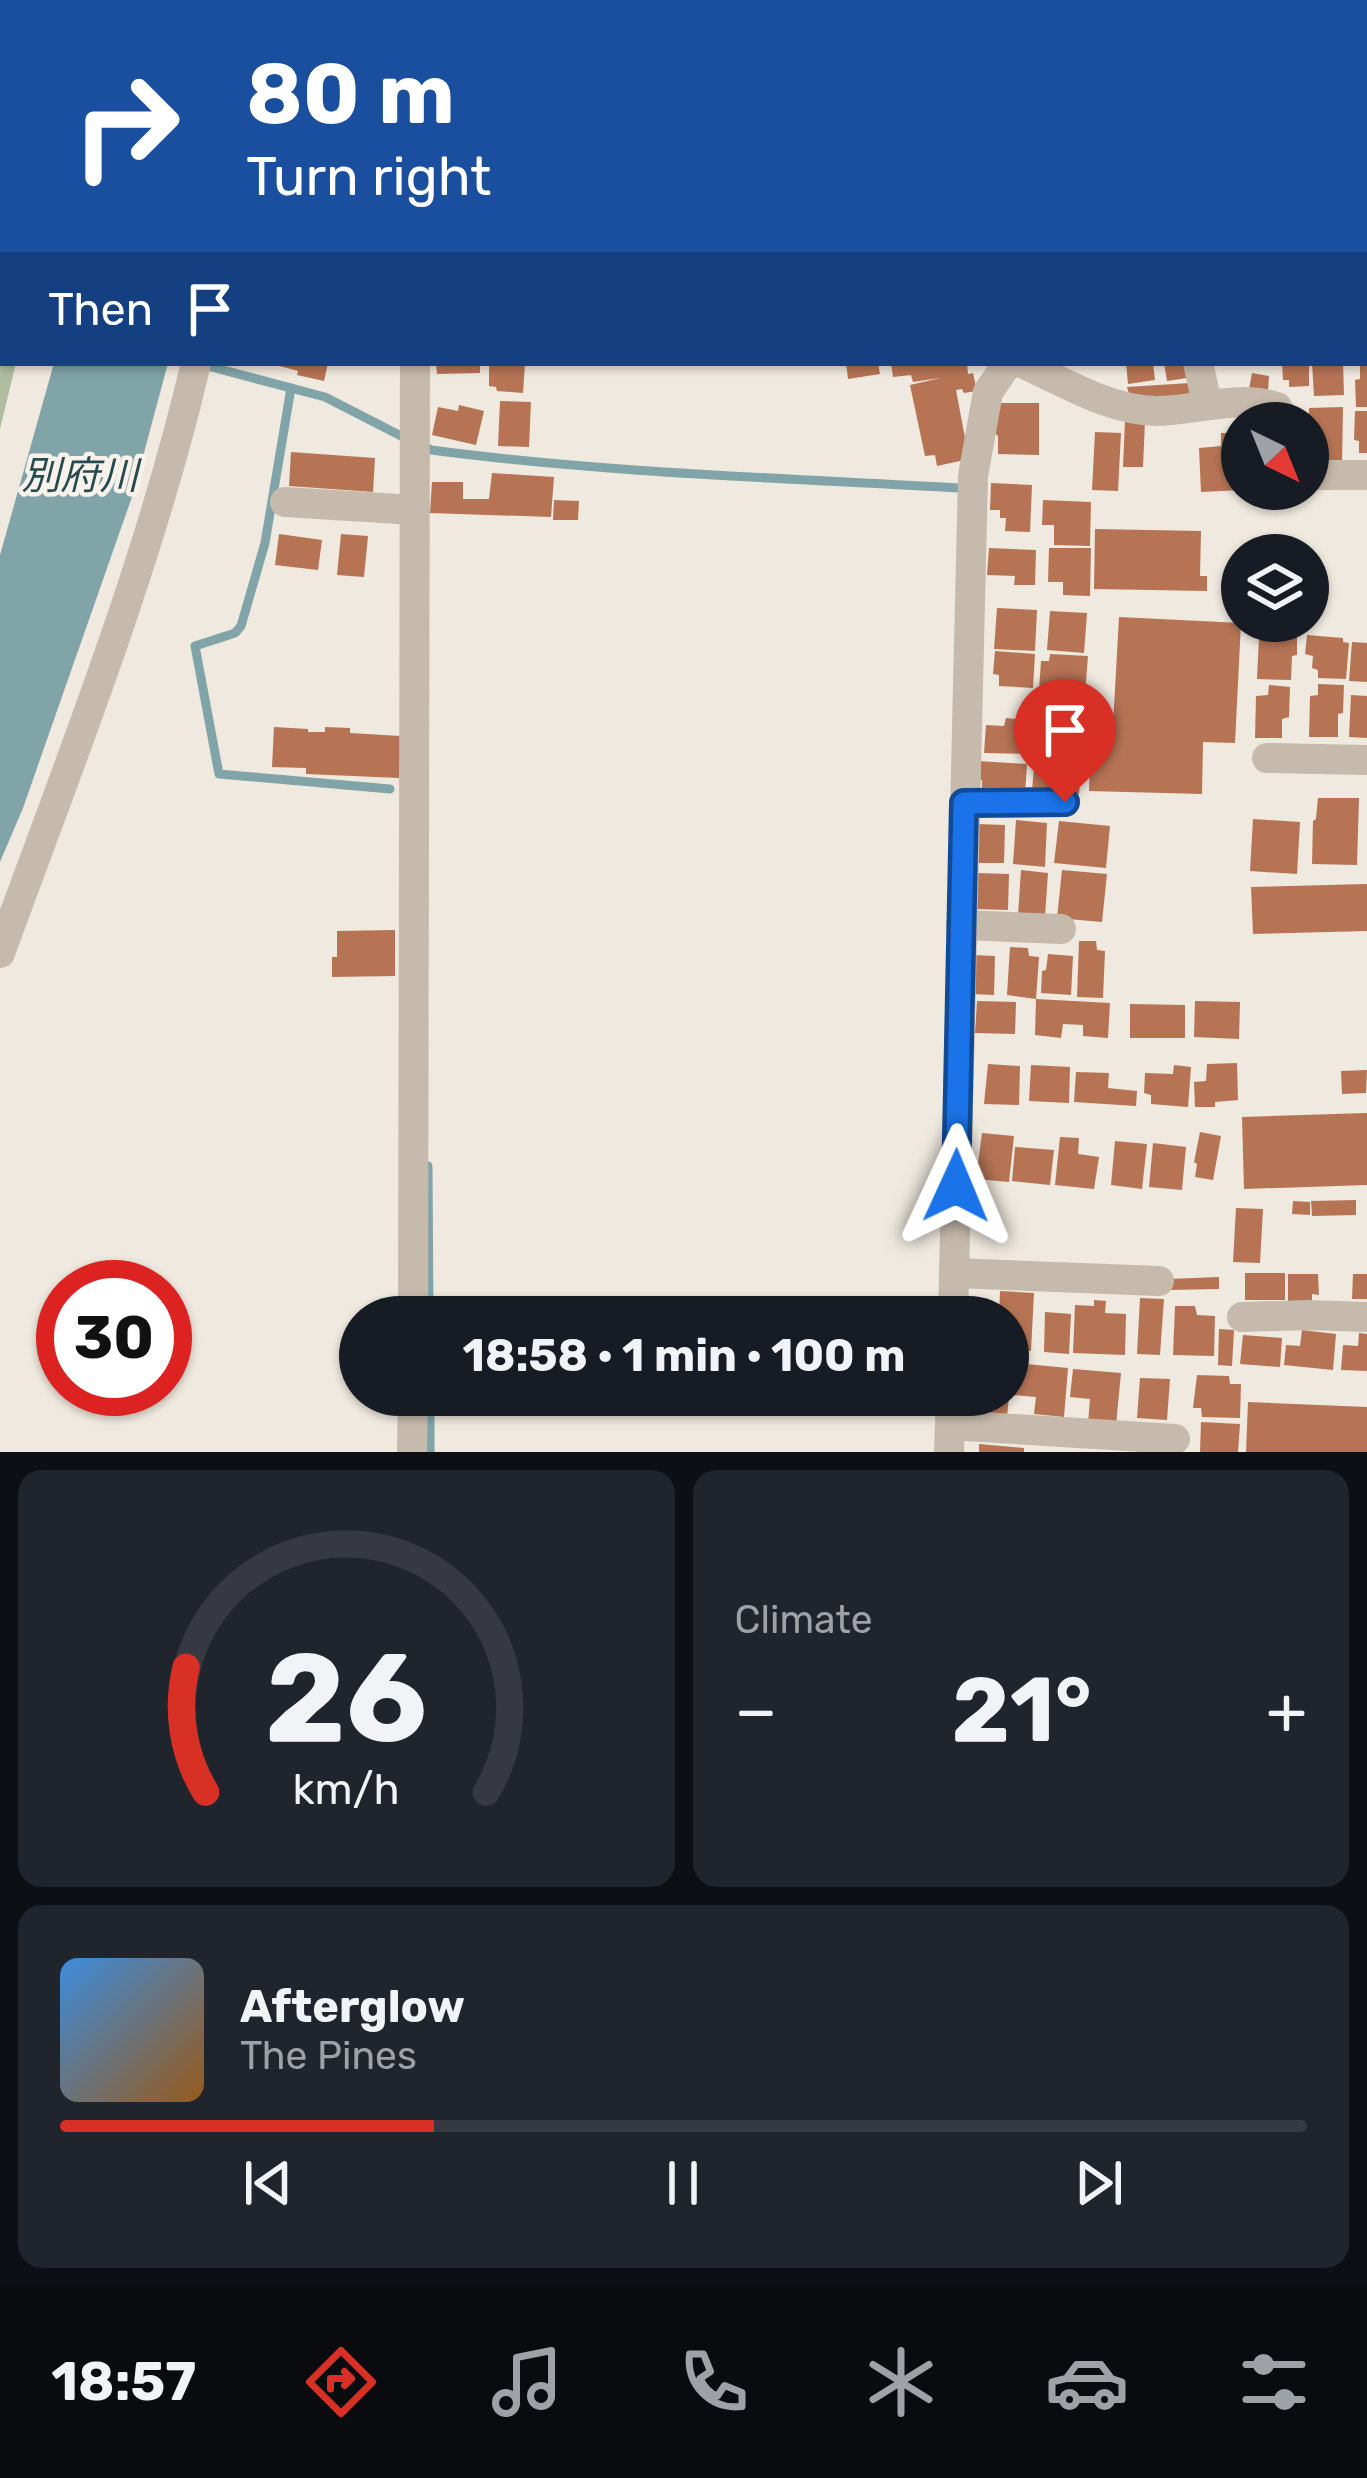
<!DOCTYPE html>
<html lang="en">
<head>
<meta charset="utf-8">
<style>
  :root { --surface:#171b24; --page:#20242c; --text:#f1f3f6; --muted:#9ea1a6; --line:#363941; --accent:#d93025 }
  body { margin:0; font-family:Rubik,"Noto Sans JP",sans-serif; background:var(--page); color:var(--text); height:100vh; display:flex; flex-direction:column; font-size:45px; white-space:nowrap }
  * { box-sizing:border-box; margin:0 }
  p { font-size:39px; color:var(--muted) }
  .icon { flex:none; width:66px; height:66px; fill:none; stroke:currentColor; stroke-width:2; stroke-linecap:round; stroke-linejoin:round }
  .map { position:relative; height:1452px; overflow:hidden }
  .drawer { display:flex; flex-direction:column; gap:18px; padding:18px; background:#0d0f14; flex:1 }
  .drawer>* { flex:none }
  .banner { position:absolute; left:0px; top:0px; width:1368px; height:366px; box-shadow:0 3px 9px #0004; background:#1a4fa0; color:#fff; overflow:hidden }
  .needle { width:78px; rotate:137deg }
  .controls { position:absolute; left:1221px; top:402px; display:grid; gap:24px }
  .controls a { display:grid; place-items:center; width:108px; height:108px; border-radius:50%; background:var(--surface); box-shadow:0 3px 9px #0004; font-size:60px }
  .speed { position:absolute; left:36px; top:1260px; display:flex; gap:24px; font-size:60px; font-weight:700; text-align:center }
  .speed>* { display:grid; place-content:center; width:156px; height:156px; border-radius:50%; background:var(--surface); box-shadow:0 3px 9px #0004; line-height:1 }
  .speed .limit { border:18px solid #d22; background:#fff; color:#111 }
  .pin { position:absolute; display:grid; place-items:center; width:102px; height:102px; color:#fff; margin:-123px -51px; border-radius:50% 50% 50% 0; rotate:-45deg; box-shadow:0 0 12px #0007 }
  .pin .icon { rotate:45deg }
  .me { position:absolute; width:132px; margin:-66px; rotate:1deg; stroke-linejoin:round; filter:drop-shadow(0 0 9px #0008) }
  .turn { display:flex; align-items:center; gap:42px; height:252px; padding:0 48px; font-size:54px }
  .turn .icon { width:156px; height:156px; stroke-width:2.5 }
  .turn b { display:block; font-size:84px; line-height:102px }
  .then { display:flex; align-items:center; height:114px; padding:0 48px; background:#0003; gap:24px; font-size:45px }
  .big { font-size:90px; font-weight:700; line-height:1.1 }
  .drawer .tile { flex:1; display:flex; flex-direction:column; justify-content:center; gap:18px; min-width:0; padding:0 42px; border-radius:24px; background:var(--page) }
  .drawer .dial { align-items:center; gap:0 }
  .dial svg { height:312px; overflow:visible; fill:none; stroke:var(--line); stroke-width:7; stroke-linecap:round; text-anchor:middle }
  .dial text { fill:var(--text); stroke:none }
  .song { display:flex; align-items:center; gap:36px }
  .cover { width:144px; height:144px; border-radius:18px; background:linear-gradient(135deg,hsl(210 70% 55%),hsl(30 70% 35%)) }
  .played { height:12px; border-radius:6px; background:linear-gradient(90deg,var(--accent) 30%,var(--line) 30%) }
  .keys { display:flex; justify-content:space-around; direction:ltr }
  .heat { display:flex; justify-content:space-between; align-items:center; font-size:66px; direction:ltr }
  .drawer .tiles { flex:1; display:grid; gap:18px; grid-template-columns:1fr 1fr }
  .tile:last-child { grid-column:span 2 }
  .trip { position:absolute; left:339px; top:1296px; width:690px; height:120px; border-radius:60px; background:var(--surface); box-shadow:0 3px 9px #0004; font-weight:700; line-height:120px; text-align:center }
  .menu { display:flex; height:192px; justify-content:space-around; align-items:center; background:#090b0e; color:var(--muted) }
  .menu .icon { width:84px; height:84px }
  .menu .on { color:var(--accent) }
  .menu b { font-size:54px; color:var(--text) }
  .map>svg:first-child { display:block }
  .green { fill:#b1bda0 }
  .water { fill:#81a4a9 }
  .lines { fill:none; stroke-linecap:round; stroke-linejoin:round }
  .stream { stroke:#81a4a9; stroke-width:9 }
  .building { fill:#b67455 }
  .minor { stroke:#c6baac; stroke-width:30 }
  .route-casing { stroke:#114b97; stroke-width:30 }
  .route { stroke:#1a73e8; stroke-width:21 }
  .labels { text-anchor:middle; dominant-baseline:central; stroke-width:9; stroke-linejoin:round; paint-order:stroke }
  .water-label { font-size:39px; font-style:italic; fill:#254b51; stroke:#f8f2ea }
</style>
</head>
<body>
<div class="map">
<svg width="1367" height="1452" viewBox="0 0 1367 1452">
  <rect width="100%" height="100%" fill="#efe9df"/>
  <path class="green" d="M0,86H3V363H16L0,429Z"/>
  <path class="water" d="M54,363H168L133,494L23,808L0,862V555Z"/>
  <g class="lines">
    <g class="stream">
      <path d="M204,365L325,397L407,439"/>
      <path d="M291,388L265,543L241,626L235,633L195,646L219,774L390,789"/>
      <path d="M422,445L431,450C607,473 783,478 960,488"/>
      <path d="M428,1166L429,1317"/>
      <path d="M430,1395V1452"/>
    </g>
  </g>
  <g class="building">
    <path d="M269,363H328L324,381L297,375L298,371Z"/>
    <path d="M436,363H480V373L437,374Z"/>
    <path d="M489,363H525L523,393L497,391L496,387L489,386Z"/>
    <path d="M846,363H878L880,374L848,379Z"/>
    <path d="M891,363H967L968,374L973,373L977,391L964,393L962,389L956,390L969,459L937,466L935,455L925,456L910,385L940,378L913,382L911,375L893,377Z"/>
    <path d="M1126,363H1153L1155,380L1128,384Z"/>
    <path d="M1164,363H1185L1187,378L1167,381Z"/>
    <path d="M1282,363H1309V386L1289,387V380H1283Z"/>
    <path d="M1312,363H1343L1344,395L1314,396Z"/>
    <path d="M1360,365H1367V407H1356L1355,380L1360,379Z"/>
    <path d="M1252,373L1269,376L1268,392L1249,389Z"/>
    <path d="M1190,383L1192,402H1131L1127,387Z"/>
    <path d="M500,401L531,402L529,447L498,446Z"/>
    <path d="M998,403H1039V455L998,454V436L993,432Z"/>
    <path d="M459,405L484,411L476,445L432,435L438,407L458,411Z"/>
    <path d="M1343,407L1342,464L1308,463L1309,408Z"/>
    <path d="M1355,411H1367V453H1359V441L1354,440Z"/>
    <path d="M1125,420L1145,421L1143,467H1123Z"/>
    <path d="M1095,432L1121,433L1118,491L1092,490Z"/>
    <path d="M1221,433H1242V490L1201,492L1199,448L1221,446Z"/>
    <path d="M291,452L375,458L373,492L289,486Z"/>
    <path d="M492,473L554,477L551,517L430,513L432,482H463V499H489Z"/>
    <path d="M991,483L1032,485L1030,532L1005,531L1006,518H1000V510H990Z"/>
    <path d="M554,500L579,501L578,520H553Z"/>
    <path d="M1043,500L1091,502L1090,546L1054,545V525H1042Z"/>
    <path d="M1095,529L1201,531L1200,576H1207V591L1094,589Z"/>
    <path d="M279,534L322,540L318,570L275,565Z"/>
    <path d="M341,534L368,536L364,577L337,575Z"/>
    <path d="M989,548L1036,550L1035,585H1014L1015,576L987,575Z"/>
    <path d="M1049,548H1091L1090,596L1063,595V582H1048Z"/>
    <path d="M997,608L1037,610L1035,651L994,649Z"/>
    <path d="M1050,611L1087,613L1084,653L1047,650Z"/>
    <path d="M1119,617L1241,623L1235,743L1203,742L1202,794L1089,791L1091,739H1110V725H1113Z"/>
    <path d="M1307,635L1343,638V642L1349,643L1346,679L1318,678V670L1312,668L1313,656L1305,654Z"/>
    <path d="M1259,636L1297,637V655L1292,656L1291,680L1257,679Z"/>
    <path d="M1352,642L1367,643V682L1349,681Z"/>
    <path d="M995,651L1035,654L1033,688L999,686V675L993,674Z"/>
    <path d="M1050,654L1088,656L1085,694L1039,690L1041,661H1049Z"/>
    <path d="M1318,684L1344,685L1343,713L1338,714V737H1309L1310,696L1318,695Z"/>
    <path d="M1269,685L1290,687L1289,717L1282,719V738H1255L1256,696L1268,695Z"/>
    <path d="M1351,695L1367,696V738L1349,737Z"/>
    <path d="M1060,703H1085L1081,759L1036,754L1039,726L1048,727L1049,717L1059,718Z"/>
    <path d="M1006,718L1035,721L1033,754L984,753L986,725L1004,726Z"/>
    <path d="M274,727L308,729V732H325V727L350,728V733L401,736L399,778L306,774V768L272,767Z"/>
    <path d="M978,761L1027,764L1025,794L982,788V780H977Z"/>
    <path d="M1034,766L1081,769L1079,794L1032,791Z"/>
    <path d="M1318,798H1359L1357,865L1312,864L1313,821L1316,819Z"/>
    <path d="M1253,819L1300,822L1297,874L1250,871Z"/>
    <path d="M1016,820L1047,823L1045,867L1013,864Z"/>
    <path d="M1059,821L1110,826L1106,868L1054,863Z"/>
    <path d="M977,824L1005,825L1004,863H976Z"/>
    <path d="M1021,870L1048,873L1045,916L1018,915Z"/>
    <path d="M1062,870L1107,874L1102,922L1057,918Z"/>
    <path d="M976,873L1009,874L1008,910L975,909Z"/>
    <path d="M1367,884V931L1253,934L1251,887Z"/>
    <path d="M395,930V976L332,977V957H337V931Z"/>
    <path d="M1079,941H1096L1097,950L1105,951L1103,998L1077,997Z"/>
    <path d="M1010,947L1028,948L1029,956L1039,957L1036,999L1007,995Z"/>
    <path d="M1048,954L1073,956L1071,995L1041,993L1042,971L1046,970Z"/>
    <path d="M973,955L995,956L994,995L972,994Z"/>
    <path d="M1036,999L1110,1003L1108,1038L1083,1036V1025L1063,1024L1061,1038L1035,1035Z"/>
    <path d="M977,1001L1016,1002L1015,1034L975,1033Z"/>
    <path d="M1195,1001L1240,1002L1239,1039L1194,1037Z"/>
    <path d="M1130,1004L1185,1005V1038H1130Z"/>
    <path d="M1237,1063L1238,1100L1215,1102V1107H1195L1194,1082L1206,1081L1207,1064Z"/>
    <path d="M988,1064L1020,1066L1019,1105L984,1104Z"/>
    <path d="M1031,1065L1070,1067L1069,1103L1029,1101Z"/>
    <path d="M1174,1065L1191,1067L1188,1107L1151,1104V1095L1144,1093L1145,1073L1173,1074Z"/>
    <path d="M1367,1070L1366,1093L1342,1094L1341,1071Z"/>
    <path d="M1076,1072L1109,1073L1108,1088L1137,1091L1136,1106L1074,1102Z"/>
    <path d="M1367,1113V1185L1244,1189L1242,1117Z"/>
    <path d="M1200,1132L1221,1136L1213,1180L1195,1177L1197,1164L1194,1162Z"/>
    <path d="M982,1133L1014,1136L1009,1182L976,1179Z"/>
    <path d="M1060,1137L1079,1138L1078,1154L1099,1157L1094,1189L1055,1185Z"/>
    <path d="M1115,1141L1147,1144L1142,1189L1111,1185Z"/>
    <path d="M1153,1143L1186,1147L1182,1190L1149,1187Z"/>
    <path d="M1015,1147L1054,1150L1050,1185L1012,1181Z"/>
    <path d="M1356,1200V1215L1312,1216L1311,1201Z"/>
    <path d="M1293,1201L1310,1202V1215L1292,1214Z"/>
    <path d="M1236,1208L1263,1209L1260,1263L1233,1262Z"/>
    <rect x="1245" y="1273" width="40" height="27"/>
    <path d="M1288,1274H1318L1319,1295L1312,1294V1306H1288Z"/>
    <path d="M1353,1274H1367V1299H1352Z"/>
    <path d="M1219,1277V1289L1170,1290L1169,1279Z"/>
    <path d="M1000,1291L1034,1293L1031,1351L1008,1350V1317H999Z"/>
    <path d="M1140,1298L1164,1299L1160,1355L1137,1354Z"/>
    <path d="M1094,1300L1106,1301L1105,1313L1126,1314L1125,1355L1073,1353L1075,1305L1094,1306Z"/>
    <path d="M1175,1306H1195L1197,1315L1215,1316L1214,1356L1173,1355Z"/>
    <path d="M1045,1312L1071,1314L1069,1354L1044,1352Z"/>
    <path d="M1219,1329L1234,1330L1232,1366L1218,1365Z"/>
    <path d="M1302,1330L1336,1334L1333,1370L1284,1365L1286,1345L1300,1346Z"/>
    <path d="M1359,1333L1367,1334V1371L1341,1370L1343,1345L1358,1346Z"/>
    <path d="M1243,1335L1282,1338L1280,1367L1240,1364Z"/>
    <path d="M1015,1363L1068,1368L1064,1417L1034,1414L1036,1397L1012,1395Z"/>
    <path d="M1073,1369L1121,1373L1116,1425L1088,1423L1090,1399L1070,1397Z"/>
    <path d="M1197,1375L1229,1376L1230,1384H1241L1240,1418L1202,1417L1201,1408H1193Z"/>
    <path d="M1140,1378L1170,1379L1167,1420L1137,1418Z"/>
    <path d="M975,1395H1009L1007,1418L973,1414Z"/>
    <path d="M1248,1402L1367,1407V1452H1246Z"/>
    <path d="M1201,1422L1240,1424L1238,1452H1200Z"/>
    <path d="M979,1444L1024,1448V1452H979Z"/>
  </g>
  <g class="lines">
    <g class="minor">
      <path d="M1069,0L1071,3"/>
      <path d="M75,3L76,0"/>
      <path d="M258,3L259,0"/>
      <path d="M416,3L417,0"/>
      <path d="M515,3L516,0"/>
      <path d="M1365,45H1367"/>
      <path d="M0,49H3"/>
      <path d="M1365,163H1367"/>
      <path d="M1022,363C1064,382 1109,410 1155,411C1197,411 1235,394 1277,407L1284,423"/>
      <path d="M1198,363L1207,403"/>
      <path d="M1308,475H1367"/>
      <path d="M285,502L415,510"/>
      <path d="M1267,758L1367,760"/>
      <path d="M964,803L1065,802"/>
      <path d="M961,925L1061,929"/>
      <path d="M0,953C71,759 149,564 196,363"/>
      <path d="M954,1273L1159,1281"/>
      <path d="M413,1317L415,363"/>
      <path d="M953,1317L973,476L988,392L1008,363"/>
      <path d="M1242,1317L1307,1315L1367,1317"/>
      <path d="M950,1425L1175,1439"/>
      <path d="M412,1452L413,1395"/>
      <path d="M949,1452L951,1395"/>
    </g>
  </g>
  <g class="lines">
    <g class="route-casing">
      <path id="route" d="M956,1186L964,803L1065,802"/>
    </g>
    <use href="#route" class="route"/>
  </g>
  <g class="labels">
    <g class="water-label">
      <text x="80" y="476">別府川</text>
    </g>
  </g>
</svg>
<div class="controls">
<a><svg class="needle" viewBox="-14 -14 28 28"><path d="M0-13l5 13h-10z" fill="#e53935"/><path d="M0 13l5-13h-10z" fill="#9ea1a6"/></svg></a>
<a><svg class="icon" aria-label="layers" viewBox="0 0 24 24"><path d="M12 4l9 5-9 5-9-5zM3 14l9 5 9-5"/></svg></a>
</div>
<div class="speed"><div class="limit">30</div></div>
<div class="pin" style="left:1065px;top:802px;background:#d93025"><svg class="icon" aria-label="arrive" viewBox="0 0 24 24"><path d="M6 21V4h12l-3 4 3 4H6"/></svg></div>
<svg class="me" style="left:956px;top:1186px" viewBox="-20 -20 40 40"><path d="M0-17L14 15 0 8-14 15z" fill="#1a73e8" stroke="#fff" stroke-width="4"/></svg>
<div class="trip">18:58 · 1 min · 100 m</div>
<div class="banner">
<div class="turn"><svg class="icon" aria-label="right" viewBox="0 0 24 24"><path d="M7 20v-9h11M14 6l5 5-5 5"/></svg><div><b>80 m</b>Turn right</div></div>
<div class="then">Then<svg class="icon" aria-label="arrive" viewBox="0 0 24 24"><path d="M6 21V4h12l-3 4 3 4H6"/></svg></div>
</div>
</div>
<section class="drawer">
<div class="tiles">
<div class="tile dial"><svg viewBox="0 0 100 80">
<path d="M14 69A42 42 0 1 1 86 69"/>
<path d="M14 69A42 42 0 0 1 9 37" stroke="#d93025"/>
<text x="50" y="56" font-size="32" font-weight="700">26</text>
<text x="50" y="72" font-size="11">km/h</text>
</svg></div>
<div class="tile"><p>Climate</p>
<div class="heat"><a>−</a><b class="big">21°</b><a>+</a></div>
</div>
<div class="tile">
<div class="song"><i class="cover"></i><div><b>Afterglow</b><p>The Pines</p></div></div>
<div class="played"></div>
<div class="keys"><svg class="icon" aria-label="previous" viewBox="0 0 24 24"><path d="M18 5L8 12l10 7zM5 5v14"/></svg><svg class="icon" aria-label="pause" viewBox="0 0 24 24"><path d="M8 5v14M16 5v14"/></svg><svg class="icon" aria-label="next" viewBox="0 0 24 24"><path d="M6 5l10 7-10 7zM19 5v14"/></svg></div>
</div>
</div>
</section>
<nav class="menu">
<b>18:57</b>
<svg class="icon on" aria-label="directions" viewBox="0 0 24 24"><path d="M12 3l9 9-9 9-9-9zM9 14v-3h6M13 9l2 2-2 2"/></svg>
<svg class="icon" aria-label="music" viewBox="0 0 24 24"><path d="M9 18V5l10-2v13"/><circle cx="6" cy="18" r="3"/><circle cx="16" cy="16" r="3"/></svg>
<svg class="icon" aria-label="phone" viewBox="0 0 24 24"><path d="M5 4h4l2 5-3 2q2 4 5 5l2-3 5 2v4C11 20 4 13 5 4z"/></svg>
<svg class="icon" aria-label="climate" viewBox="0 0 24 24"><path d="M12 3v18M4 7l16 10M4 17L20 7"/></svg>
<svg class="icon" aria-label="car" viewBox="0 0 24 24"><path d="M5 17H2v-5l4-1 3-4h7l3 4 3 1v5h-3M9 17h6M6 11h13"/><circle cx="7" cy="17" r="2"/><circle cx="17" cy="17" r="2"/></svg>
<svg class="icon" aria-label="filters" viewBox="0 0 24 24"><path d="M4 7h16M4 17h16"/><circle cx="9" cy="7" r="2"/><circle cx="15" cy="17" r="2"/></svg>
</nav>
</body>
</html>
